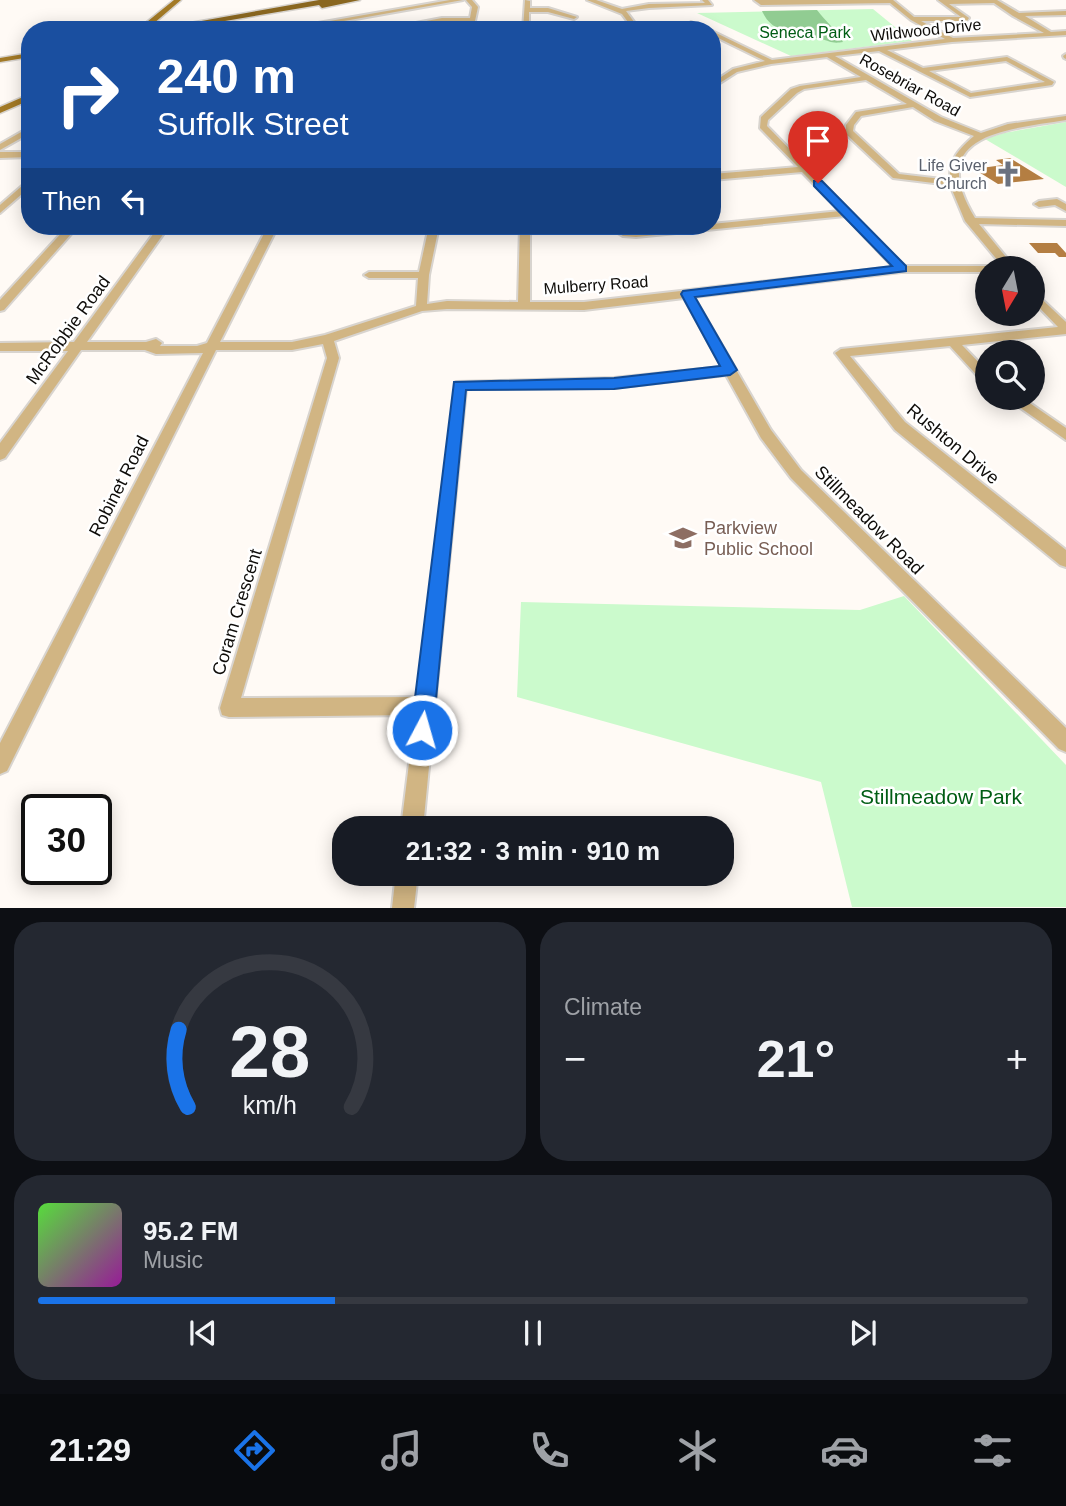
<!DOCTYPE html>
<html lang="en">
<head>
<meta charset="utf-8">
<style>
  :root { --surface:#171b24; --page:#242831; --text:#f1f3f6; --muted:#9ea1a6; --line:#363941; --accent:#1a73e8 }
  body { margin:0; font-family:Arial,sans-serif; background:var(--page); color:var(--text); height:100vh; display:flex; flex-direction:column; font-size:26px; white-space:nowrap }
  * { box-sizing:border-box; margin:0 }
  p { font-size:23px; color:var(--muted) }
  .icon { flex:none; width:38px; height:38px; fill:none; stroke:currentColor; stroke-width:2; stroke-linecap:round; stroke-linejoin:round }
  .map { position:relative; height:908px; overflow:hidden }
  .side { display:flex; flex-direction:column; gap:14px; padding:14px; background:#0d0f14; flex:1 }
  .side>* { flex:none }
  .hud { position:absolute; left:21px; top:21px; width:700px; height:214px; border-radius:28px; box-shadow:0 4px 18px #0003; background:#1a4fa0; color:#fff; overflow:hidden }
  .needle { width:46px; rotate:190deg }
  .fabs { position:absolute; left:975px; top:256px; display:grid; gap:14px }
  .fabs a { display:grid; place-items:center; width:70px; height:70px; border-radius:50%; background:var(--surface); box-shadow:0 4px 18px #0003; font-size:35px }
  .speed { position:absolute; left:21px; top:794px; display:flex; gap:14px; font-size:35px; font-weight:700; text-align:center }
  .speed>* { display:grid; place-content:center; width:91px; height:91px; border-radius:50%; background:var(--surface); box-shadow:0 4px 18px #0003; line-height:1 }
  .speed .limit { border:4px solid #111; border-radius:10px; background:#fff; color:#111 }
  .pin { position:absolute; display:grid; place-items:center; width:60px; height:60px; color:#fff; margin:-72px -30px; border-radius:50% 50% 50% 0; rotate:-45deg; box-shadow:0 0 7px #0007 }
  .pin .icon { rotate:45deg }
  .me { position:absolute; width:77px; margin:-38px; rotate:6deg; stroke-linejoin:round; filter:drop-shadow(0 0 5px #0008) }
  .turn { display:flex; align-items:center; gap:24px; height:147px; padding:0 21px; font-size:32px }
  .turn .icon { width:91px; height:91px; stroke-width:2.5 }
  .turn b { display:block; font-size:49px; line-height:60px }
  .then { display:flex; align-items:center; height:66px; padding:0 21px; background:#0003; gap:14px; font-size:26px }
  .big { font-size:52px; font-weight:700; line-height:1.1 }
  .side .tile { flex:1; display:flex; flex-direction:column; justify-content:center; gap:10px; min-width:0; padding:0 24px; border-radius:28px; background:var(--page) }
  .side .dial { align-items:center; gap:0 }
  .dial svg { height:182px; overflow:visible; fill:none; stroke:var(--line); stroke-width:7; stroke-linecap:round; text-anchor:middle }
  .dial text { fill:var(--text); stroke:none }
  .song { display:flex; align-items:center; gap:21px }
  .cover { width:84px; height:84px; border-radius:10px; background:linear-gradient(135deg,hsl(110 70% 55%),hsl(300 70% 35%)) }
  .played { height:7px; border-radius:4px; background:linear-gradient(90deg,var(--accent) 30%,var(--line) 30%) }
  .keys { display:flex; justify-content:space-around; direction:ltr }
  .heat { display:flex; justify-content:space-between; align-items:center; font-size:38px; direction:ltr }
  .side .tiles { flex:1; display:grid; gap:14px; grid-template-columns:1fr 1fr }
  .tile:last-child { grid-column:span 2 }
  .trip { position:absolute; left:332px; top:816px; width:402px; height:70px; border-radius:28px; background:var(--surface); box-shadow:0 4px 18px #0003; font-weight:700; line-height:70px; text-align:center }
  .menu { display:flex; height:112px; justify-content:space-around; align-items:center; background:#090b0e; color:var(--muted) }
  .menu .icon { width:49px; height:49px }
  .menu .on { color:var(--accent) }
  .menu b { font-size:32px; color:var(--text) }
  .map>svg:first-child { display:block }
  .green { fill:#cbfacc }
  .forest { fill:#91cc92 }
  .building { fill:#b47e42 }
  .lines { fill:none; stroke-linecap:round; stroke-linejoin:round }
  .minor-casing { stroke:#d8d4cf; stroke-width:4 }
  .major-casing { stroke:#d8d4cf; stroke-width:3 }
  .highway-casing { stroke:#d8d4cf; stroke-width:3 }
  .minor { fill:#d1b583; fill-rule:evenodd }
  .major { fill:#a37a26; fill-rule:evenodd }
  .highway { fill:#8a6720; fill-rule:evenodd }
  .route { fill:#1a73e8; stroke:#114b97; stroke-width:2 }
  .labels { text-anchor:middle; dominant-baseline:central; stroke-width:5; stroke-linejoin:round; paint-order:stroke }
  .far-street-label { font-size:16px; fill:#0e0c09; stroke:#fff }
  .far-park-label { font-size:16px; fill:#005d14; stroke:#fff }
  .far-worship-label { font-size:16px; fill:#5b616d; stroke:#fff; text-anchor:end }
  .street-label { font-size:18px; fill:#0e0c09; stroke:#fff }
  .education-label { font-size:18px; fill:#785e54; stroke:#fff; text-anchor:start }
  .near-park-label { font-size:21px; fill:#005d14; stroke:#fff }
</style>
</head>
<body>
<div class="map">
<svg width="1066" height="908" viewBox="0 0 1066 908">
  <rect width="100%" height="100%" fill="#fffaf5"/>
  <g class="green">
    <path d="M873,9L912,41L791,56L697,13Z"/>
    <path d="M1066,122V187L985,139L1004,133Z"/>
    <path d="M904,596L1066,765V907H852L821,782L517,697L521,602L860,610Z"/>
  </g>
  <path class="forest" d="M817,10C826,22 836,29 843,42C832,44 830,41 821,39C798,33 773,36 762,11Z"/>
  <g class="building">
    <path d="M1010,158L1044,179L998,184L974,169L1003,165L996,160Z"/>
    <path d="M1029,243H1057L1066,253V257H1059L1055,253H1038Z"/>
  </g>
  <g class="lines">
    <g class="minor-casing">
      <g id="minor">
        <path d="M450,0H463L293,30H278Z"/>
        <path d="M466,0H472L478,7L473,30H467L469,22H442L412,30L416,23L442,18H470L472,7Z"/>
        <path d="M525,0L530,1V8H548L577,17L574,19L548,12H529V30H523Z"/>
        <path d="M587,0H596L622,9L649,4L705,3L702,0H708L712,5L649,8L626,11L640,30H634L622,14Z"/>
        <path d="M754,0H893L914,17H961L938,0H997L1019,13L1066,11V15L1025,16L1051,32L1066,31V35L952,42L887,50L923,68L1007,57L1054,82L1052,85L970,97L879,51L835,56L941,117L981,133L1008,124L1066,116V120C1005,130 924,134 975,218L1066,220V226L979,224L1015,268H1004L965,221L950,185L893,178L846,134V125L856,112L907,104L866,80L804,89L797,93L768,120L767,126L904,266H987L991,268H987V272H901L694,297L771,430L801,470L1066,728V752L1059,749L791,478L761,438L726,375L614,388L466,389L423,828H401L415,715L229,717L222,715L220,708L327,358L323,344L292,350H216L7,771L0,774V743L203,353L156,354L145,350H81L5,458L0,460V443L68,351H0V343L74,342L154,233H72L4,310L0,311V300L66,228L169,226L87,342H146L156,339L162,343L160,346H197L207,343L268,226H278L220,342H292L325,335L416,306L418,278H369L364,275L369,272H419L429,226H439L429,275L427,304L447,301L518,302L520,226H530V302H584L893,267L845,216L636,237L623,236L618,233L616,226H626L627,230L636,231L712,226V224L840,211L802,172L712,180V174L798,167L760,128L761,117L791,89L800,86L861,77L827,57L771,64L737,72L712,88V83L733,69L765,61L712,35V31L772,60L945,39L911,20L890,3L761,5ZM994,3L1013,16L1044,33L953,38L921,21H967L969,18L949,4ZM1006,61L1045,82L971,93L929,71ZM913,107L935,121L974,136C959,149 949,159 950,180L899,174L853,131L854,125L861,116ZM684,298L722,367L614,378L456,382L417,697L241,698L339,358L334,341L422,311L447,309L584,310Z"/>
        <path d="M691,22L705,29L706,30H698L689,25Z"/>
        <path d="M1066,54V59L1064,58L1063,56Z"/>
        <path d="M30,127V133L0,150V144Z"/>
        <path d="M0,152H30V157L0,158Z"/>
        <path d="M30,179V187L0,213V205Z"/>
        <path d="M1057,199L1066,204V211L1055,205L1039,207L1034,204L1039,201Z"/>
        <path d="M1032,290L1066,322V334L962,345L987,371V383L983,382L950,346L850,356L905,422L1066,550V567L1060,565L895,430L835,353L841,349L1058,327L1032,300Z"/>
        <path d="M1005,397H1021L1066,428V440Z"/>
        <path d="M396,873H418L414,908H392Z"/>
      </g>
    </g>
    <g class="major-casing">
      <g id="major">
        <path d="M174,0H181L146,30H137Z"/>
        <path d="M30,53V57L0,62V58Z"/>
        <path d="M30,94V100L0,113V107Z"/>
      </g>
    </g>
    <g class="highway-casing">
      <path id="highway" d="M319,0H360L322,8L319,5L172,30H151Z"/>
    </g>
    <use href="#minor" class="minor"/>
    <use href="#major" class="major"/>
    <use href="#highway" class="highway"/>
  </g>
  <path class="route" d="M814,181H822L906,266V271L695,297L737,370L730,375L614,389L466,390L433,730L430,738L422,741L415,738L411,730L454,382L614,378L720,366L681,294L683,291L892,266L814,186Z"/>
  <defs>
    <g id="church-bare" transform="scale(2.1)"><path d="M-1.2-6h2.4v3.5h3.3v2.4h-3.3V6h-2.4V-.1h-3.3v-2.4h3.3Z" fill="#6b7280" stroke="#fff" stroke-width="2.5" paint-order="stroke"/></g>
    <g id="school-bare" transform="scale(2.1)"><path d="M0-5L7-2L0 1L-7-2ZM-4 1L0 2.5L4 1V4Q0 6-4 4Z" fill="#8d6e63" stroke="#fff" stroke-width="2.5" paint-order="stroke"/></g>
  </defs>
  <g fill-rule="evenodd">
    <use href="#church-bare" x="1008" y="174"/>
    <use href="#school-bare" x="683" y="538"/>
  </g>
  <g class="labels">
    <g class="far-street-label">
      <text transform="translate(926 30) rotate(-6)">Wildwood Drive</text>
      <text transform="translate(910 85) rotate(29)">Rosebriar Road</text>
      <text transform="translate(596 285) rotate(-4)">Mulberry Road</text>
    </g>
    <g class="far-park-label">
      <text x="805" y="32">Seneca Park</text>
    </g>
    <g class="far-worship-label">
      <text x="987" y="165">Life Giver<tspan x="987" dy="18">Church</tspan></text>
    </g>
    <g class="street-label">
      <text transform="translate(68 330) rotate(-54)">McRobbie Road</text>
      <text transform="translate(953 444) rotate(40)">Rushton Drive</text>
      <text transform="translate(119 486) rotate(-63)">Robinet Road</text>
      <text transform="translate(869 520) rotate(45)">Stillmeadow Road</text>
      <text transform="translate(237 612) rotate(-73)">Coram Crescent</text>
    </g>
    <g class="education-label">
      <text x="704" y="528">Parkview<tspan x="704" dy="21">Public School</tspan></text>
    </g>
    <g class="near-park-label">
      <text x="941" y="796">Stillmeadow Park</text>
    </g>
  </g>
</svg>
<div class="fabs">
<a><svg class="needle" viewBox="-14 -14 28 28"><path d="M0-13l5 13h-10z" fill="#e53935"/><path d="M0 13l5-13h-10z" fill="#9ea1a6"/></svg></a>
<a><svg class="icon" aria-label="search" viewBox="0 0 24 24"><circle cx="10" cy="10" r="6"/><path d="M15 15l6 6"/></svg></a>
</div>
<div class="speed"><div class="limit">30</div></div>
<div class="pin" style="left:818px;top:183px;background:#d93025"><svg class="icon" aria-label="arrive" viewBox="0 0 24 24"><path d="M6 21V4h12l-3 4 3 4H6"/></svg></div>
<svg class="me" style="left:422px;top:730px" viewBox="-20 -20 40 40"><circle r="17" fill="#1a73e8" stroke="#fff" stroke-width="3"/><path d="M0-11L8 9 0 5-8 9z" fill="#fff"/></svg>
<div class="trip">21:32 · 3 min · 910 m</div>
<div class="hud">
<div class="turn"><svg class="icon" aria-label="right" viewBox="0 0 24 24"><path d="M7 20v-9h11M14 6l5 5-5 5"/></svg><div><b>240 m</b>Suffolk Street</div></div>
<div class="then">Then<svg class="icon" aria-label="left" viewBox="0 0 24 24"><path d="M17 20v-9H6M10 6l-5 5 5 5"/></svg></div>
</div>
</div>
<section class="side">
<div class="tiles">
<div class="tile dial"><svg viewBox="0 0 100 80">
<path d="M14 69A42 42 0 1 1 86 69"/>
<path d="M14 69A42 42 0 0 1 10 35" stroke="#1a73e8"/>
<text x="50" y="56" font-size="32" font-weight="700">28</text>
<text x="50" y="72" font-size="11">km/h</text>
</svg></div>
<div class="tile"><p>Climate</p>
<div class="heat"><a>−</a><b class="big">21°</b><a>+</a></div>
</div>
<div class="tile">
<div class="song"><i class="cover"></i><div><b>95.2 FM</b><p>Music</p></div></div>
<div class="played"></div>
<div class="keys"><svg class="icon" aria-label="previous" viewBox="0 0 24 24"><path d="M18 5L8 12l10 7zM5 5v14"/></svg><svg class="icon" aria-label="pause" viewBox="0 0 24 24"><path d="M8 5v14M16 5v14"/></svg><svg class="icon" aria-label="next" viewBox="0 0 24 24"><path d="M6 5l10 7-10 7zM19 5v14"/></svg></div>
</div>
</div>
</section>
<nav class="menu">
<b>21:29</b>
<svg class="icon on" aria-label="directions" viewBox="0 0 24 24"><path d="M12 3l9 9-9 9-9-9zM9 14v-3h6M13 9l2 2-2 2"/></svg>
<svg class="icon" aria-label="music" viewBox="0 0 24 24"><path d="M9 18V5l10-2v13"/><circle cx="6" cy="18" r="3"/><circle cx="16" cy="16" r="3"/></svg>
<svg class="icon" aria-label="phone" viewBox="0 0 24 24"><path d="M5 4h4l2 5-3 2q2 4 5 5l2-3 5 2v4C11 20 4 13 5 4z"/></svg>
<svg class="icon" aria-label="climate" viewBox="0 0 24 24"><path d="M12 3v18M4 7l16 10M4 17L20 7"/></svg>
<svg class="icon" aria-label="car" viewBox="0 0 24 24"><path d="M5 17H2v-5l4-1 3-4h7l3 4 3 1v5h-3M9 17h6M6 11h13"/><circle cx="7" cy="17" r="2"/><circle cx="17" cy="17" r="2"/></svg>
<svg class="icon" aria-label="filters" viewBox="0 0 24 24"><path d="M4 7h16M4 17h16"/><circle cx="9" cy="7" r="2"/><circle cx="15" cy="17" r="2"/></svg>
</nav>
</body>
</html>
